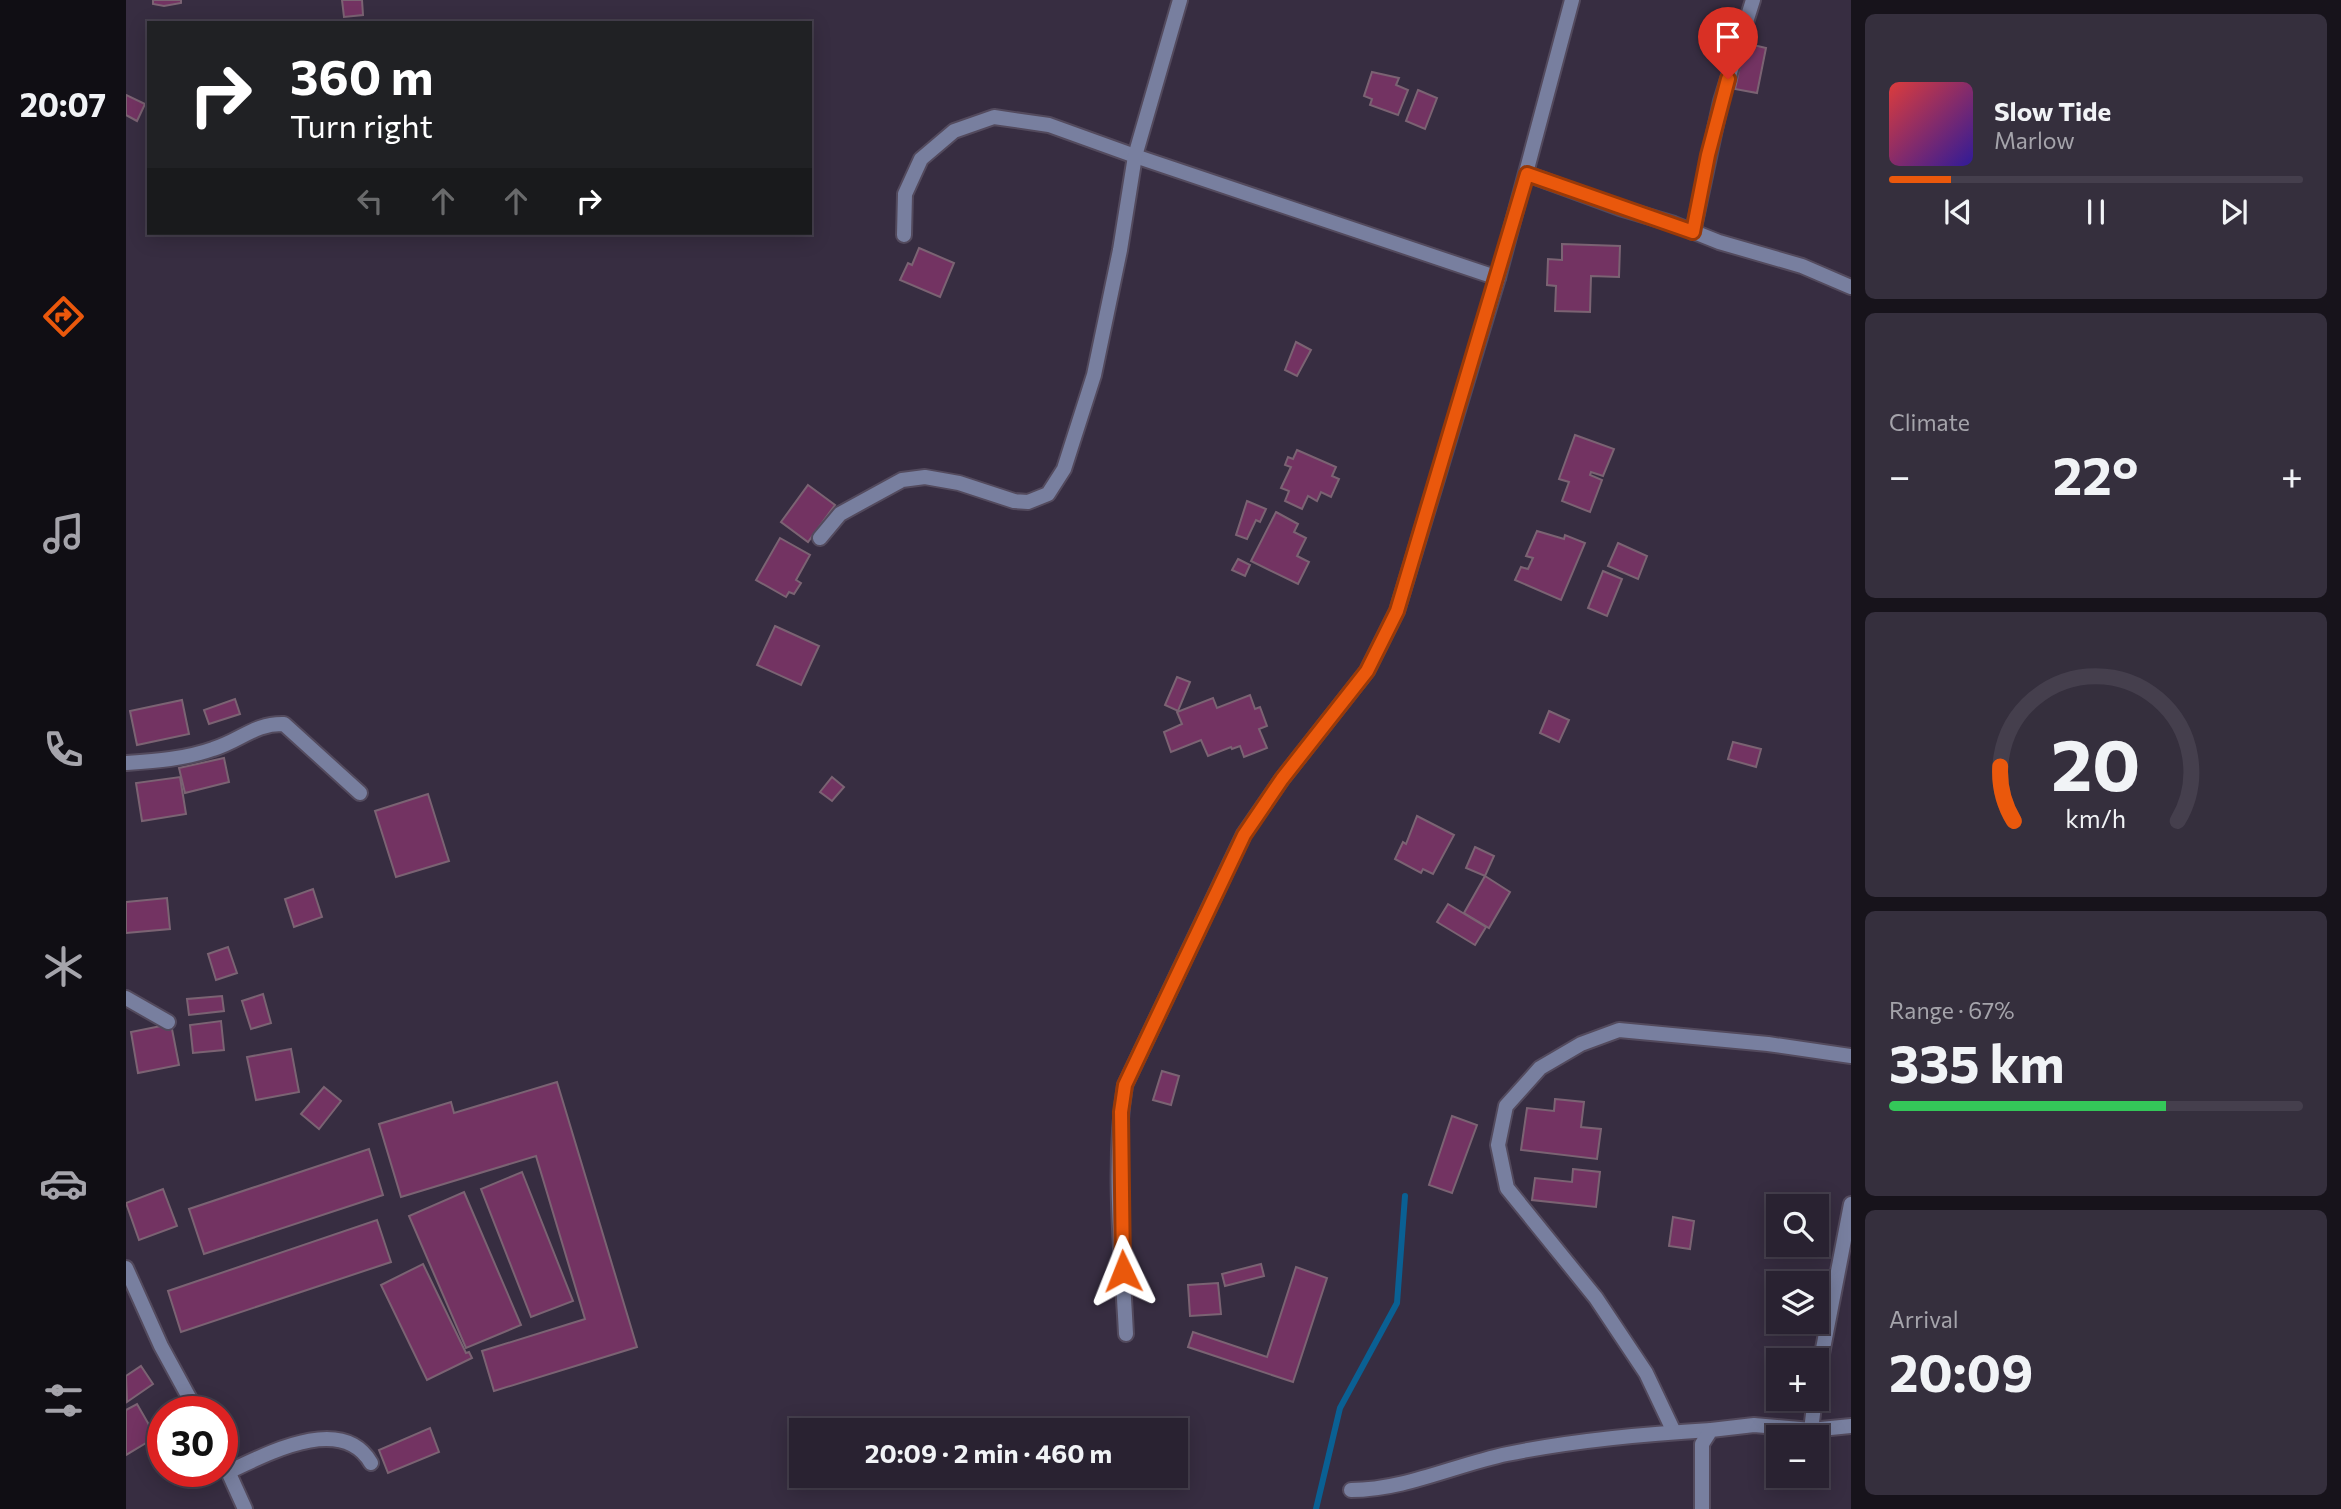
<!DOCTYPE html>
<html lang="en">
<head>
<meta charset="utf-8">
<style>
  :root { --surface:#292231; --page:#352f3d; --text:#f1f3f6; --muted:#a5a4ab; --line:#453f4d; --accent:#ea580c }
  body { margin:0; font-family:Commissioner,sans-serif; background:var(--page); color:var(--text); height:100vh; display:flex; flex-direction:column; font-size:26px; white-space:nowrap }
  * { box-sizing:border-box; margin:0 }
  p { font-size:23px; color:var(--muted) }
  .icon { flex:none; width:38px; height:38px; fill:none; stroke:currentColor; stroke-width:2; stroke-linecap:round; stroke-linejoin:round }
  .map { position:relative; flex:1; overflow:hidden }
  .drawer { display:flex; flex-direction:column; gap:14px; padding:14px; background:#17131b; width:490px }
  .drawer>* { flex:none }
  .banner { position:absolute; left:21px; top:21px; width:665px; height:214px; border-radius:0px; box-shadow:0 4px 18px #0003,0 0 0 2px var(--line); background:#202124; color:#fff; overflow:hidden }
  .tools { position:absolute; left:1640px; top:1194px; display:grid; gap:14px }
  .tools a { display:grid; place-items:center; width:63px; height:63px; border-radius:0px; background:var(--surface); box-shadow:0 4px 18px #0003,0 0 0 2px var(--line); font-size:35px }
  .speed { position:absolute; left:21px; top:1396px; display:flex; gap:14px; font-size:35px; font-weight:700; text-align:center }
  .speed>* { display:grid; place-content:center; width:91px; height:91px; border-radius:50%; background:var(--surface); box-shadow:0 4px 18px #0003,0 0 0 2px var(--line); line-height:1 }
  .speed .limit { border:10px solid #d22; background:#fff; color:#111 }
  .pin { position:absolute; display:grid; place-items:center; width:60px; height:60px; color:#fff; margin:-72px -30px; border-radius:50% 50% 50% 0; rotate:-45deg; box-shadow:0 0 7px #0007 }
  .pin .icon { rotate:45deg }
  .me { position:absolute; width:77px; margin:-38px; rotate:358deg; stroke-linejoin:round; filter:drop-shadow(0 0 5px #0008) }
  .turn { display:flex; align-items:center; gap:24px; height:147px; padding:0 28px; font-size:32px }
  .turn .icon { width:91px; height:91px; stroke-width:2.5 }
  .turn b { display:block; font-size:49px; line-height:60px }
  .lanes { display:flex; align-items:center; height:66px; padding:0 28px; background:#0003; justify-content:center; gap:35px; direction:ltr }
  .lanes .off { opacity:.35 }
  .big { font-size:52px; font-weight:700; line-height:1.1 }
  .drawer .widget { flex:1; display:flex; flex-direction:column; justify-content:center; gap:10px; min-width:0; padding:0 24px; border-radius:10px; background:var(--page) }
  .drawer .dial { align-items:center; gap:0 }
  .dial svg { height:182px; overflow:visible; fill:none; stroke:var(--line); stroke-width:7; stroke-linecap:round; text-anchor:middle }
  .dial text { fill:var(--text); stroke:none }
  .song { display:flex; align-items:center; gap:21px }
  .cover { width:84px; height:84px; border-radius:10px; background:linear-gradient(135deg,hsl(0 70% 55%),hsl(250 70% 35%)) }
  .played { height:7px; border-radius:4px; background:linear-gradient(90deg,var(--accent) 15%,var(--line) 15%) }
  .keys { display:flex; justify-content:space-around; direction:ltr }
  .heat { display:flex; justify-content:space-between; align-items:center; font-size:38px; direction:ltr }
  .charge { height:10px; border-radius:5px; background:linear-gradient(90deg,#34c759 67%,var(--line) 0) }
  .trip { position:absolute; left:663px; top:1418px; width:399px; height:70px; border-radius:0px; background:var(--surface); box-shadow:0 4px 18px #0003,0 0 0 2px var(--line); font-weight:700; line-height:70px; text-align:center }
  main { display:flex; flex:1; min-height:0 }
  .tabs { display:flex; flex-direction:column; width:126px; justify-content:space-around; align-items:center; background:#100e14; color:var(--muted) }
  .tabs .icon { width:49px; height:49px }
  .tabs .current { color:var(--accent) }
  .tabs b { font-size:32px; color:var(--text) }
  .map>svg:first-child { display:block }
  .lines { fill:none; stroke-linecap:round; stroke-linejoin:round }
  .stream { stroke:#0a6093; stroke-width:6 }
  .building { fill:#733362; stroke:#7b6373; stroke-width:2 }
  .street-casing { stroke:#534a5d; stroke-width:18 }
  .street { stroke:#787f9f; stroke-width:14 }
  .route-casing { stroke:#983908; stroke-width:18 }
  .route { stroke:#ea580c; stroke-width:12 }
</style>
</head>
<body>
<main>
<nav class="tabs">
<b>20:07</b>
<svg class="icon current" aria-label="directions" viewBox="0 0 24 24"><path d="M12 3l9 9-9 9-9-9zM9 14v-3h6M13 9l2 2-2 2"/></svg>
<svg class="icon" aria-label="music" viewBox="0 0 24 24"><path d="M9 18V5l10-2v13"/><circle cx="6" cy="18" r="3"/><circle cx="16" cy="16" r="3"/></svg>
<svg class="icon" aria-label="phone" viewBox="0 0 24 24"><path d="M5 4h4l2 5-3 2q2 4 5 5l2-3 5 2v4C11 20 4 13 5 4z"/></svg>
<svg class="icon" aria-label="climate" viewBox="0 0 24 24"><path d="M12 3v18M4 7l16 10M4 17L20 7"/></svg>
<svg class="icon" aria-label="car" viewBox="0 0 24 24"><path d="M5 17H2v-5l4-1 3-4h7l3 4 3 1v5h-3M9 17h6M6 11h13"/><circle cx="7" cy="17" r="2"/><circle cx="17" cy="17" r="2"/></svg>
<svg class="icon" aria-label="filters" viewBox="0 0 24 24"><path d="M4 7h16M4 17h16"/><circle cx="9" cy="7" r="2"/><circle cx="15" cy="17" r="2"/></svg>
</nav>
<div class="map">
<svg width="1725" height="1509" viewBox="0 0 1725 1509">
  <rect width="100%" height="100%" fill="#372d41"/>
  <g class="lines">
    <path class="stream" d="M1190,1509L1214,1408L1271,1303L1279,1196"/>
  </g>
  <g class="building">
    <path d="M27,0H55V3L38,6L27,4Z"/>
    <path d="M216,0H236L237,15L218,17Z"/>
    <path d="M1619,43L1640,48L1631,93L1609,89Z"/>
    <path d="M1246,72L1273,78L1270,85L1282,90L1272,115L1244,105L1246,99L1238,96Z"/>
    <path d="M1292,90L1311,98L1299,129L1280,121Z"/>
    <path d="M0,95L19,104L11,121L0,115Z"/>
    <path d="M1436,244L1494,246L1493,277L1465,276L1464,312L1429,311L1430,286L1421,285L1422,259L1436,260Z"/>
    <path d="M793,248L828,263L814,297L774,280L782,263L786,265Z"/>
    <path d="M1170,342L1185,350L1171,376L1159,370Z"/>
    <path d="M1449,435L1488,449L1477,476L1465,472L1464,475L1476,480L1464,512L1436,501L1443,482L1433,479Z"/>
    <path d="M1171,450L1210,467L1206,476L1213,479L1205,497L1195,492L1191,501L1182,496L1176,509L1159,501L1163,491L1155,488L1165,467L1159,465L1162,457L1167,459Z"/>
    <path d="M682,485L709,505L682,542L655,522Z"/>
    <path d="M1121,501L1140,509L1134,522L1130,520L1121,539L1110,535Z"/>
    <path d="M1150,512L1172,524L1168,532L1180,538L1171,556L1183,562L1172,584L1125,561Z"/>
    <path d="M1411,531L1438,539L1439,535L1459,543L1435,600L1389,580L1395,567L1402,569L1407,558L1400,556Z"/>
    <path d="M654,538L684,555L670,580L675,583L668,594L663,592L660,597L630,580Z"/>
    <path d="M1492,543L1521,556L1512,579L1482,566Z"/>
    <path d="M1112,559L1124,565L1119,576L1106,570Z"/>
    <path d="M1477,571L1496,579L1481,616L1462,608Z"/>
    <path d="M649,626L693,646L675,685L631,665Z"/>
    <path d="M1051,677L1064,682L1052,711L1039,705Z"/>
    <path d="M1124,695L1129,709L1134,707L1141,726L1133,729L1141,748L1118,757L1114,746L1106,749L1105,747L1082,756L1075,740L1045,752L1038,732L1056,724L1051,712L1087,698L1091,708Z"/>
    <path d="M109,699L114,714L83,724L78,710Z"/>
    <path d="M56,700L63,734L11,745L4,711Z"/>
    <path d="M1423,711L1443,720L1433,742L1414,733Z"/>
    <path d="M1607,742L1635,749L1630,767L1602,759Z"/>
    <path d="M98,758L103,782L59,793L53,768Z"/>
    <path d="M54,777L60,814L16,821L10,783Z"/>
    <path d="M706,777L718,787L706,801L694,792Z"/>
    <path d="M302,794L323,861L270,877L249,811Z"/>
    <path d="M1291,816L1328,835L1307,874L1297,869L1295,873L1269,859L1277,842L1280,844Z"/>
    <path d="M1349,847L1368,856L1359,876L1340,868Z"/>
    <path d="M1359,876L1384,892L1363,928L1338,913Z"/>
    <path d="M187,889L196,917L168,927L159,899Z"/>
    <path d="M41,898L44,929L0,933V902Z"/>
    <path d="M1322,904L1360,927L1349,945L1311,922Z"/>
    <path d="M102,947L111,973L90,980L82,954Z"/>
    <path d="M137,994L145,1023L125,1029L116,1001Z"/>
    <path d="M96,996L98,1011L63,1015L61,999Z"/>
    <path d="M95,1021L98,1050L67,1053L64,1025Z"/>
    <path d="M45,1024L53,1065L12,1073L5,1032Z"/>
    <path d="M165,1049L173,1092L130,1100L121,1057Z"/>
    <path d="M1036,1071L1053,1076L1045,1105L1027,1100Z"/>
    <path d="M431,1082L511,1347L368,1391L356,1351L459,1319L410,1156L275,1197L253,1124L325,1102L328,1113Z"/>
    <path d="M198,1087L215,1101L193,1129L175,1114Z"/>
    <path d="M1429,1099L1458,1102L1455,1127L1475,1129L1471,1159L1395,1150L1401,1108L1428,1111Z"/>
    <path d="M1326,1116L1351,1125L1326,1193L1303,1185Z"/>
    <path d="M243,1149L257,1195L78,1254L63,1209Z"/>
    <path d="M1447,1169L1474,1172L1470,1207L1406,1200L1409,1178L1446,1182Z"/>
    <path d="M396,1172L447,1301L405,1317L355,1189Z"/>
    <path d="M37,1189L51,1226L13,1240L0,1203Z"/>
    <path d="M338,1192L395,1325L340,1348L283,1216Z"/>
    <path d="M1547,1217L1568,1221L1564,1249L1543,1246Z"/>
    <path d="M251,1220L265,1262L55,1332L42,1291Z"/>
    <path d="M297,1264L340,1353L343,1352L346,1358L301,1380L255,1285Z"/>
    <path d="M1135,1264L1138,1276L1099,1286L1096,1274Z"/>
    <path d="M1170,1267L1201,1278L1167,1382L1062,1347L1067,1332L1141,1357Z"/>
    <path d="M1092,1283L1095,1314L1064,1316L1062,1285Z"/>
    <path d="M15,1366L27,1384L1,1402L0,1376Z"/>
    <path d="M11,1404L30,1437L0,1455V1410Z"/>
    <path d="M304,1428L313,1452L262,1473L253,1450Z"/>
  </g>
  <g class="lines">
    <g class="street-casing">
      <g id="street">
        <path d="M1401,174L1494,208L1548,224L1593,242L1676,266L1725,287"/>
        <path d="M1567,232L1595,101L1627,0"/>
        <path d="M778,235L779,194L795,159L828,131L868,117L923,125L1009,156L1372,278"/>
        <path d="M694,538L714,514L776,480L799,477L833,483L888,501L902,502L922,494L938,469L968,375L994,250L1009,156L1054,0"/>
        <path d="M0,763C29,761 59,759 87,749C114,741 129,723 158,724L234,793"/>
        <path d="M0,998L42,1022"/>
        <path d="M0,1268L35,1346L71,1412"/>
        <path d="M1000,1334C996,1252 986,1166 999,1085L1118,834L1156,779L1241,671L1271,611L1372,278L1446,0"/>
        <path d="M1690,1385L1725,1204"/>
        <path d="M1685,1430L1689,1398"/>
        <path d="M1548,1432L1520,1373L1470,1298L1381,1188L1372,1145L1380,1106L1414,1068L1455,1044L1493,1030L1642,1044L1725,1056"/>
        <path d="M96,1458L119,1509"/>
        <path d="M102,1472C141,1454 216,1413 245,1463"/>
        <path d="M1225,1490C1278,1490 1329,1465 1381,1454C1449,1440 1516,1434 1585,1430"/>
        <path d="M1576,1509V1444L1585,1430L1628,1425L1685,1430L1725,1426"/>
      </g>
    </g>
    <use href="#street" class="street"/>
  </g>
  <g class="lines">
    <g class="route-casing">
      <path id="route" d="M997,1271L995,1112L999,1085L1118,835L1156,779L1241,671L1271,611L1401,174L1567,232L1582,155L1602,79"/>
    </g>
    <use href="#route" class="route"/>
  </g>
</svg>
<div class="tools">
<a><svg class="icon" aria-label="search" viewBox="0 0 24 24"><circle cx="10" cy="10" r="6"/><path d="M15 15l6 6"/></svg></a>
<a><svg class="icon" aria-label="layers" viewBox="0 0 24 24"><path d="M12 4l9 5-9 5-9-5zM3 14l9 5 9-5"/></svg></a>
<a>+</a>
<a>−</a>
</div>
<div class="speed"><div class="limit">30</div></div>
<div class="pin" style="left:1602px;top:79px;background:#d93025"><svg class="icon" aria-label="arrive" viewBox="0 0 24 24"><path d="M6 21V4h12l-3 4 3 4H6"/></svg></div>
<svg class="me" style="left:997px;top:1271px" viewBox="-20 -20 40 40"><path d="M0-17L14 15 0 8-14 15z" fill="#ea580c" stroke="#fff" stroke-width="4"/></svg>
<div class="trip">20:09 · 2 min · 460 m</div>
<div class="banner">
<div class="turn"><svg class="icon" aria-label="right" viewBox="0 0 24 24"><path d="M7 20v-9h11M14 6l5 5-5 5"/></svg><div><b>360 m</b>Turn right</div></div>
<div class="lanes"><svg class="icon off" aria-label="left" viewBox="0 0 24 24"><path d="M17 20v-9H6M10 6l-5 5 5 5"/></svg><svg class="icon off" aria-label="ahead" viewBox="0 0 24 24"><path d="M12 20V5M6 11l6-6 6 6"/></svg><svg class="icon off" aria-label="ahead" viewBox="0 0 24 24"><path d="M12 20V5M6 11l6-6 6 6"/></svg><svg class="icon" aria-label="right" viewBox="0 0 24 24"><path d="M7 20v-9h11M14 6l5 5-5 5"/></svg></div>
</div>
</div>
<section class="drawer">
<div class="widget">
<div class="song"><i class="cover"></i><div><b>Slow Tide</b><p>Marlow</p></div></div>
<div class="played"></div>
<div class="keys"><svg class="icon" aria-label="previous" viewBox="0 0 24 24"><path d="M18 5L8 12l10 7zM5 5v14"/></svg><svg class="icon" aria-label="pause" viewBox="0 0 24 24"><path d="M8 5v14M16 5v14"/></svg><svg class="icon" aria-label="next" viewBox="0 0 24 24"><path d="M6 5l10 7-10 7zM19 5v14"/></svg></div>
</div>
<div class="widget"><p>Climate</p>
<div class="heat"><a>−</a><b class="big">22°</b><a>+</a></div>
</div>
<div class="widget dial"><svg viewBox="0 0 100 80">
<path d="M14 69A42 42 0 1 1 86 69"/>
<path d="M14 69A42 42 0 0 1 8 45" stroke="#ea580c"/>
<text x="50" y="56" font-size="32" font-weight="700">20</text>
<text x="50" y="72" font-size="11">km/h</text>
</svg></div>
<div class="widget"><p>Range · 67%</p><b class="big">335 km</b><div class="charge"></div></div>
<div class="widget"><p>Arrival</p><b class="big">20:09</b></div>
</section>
</main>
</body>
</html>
